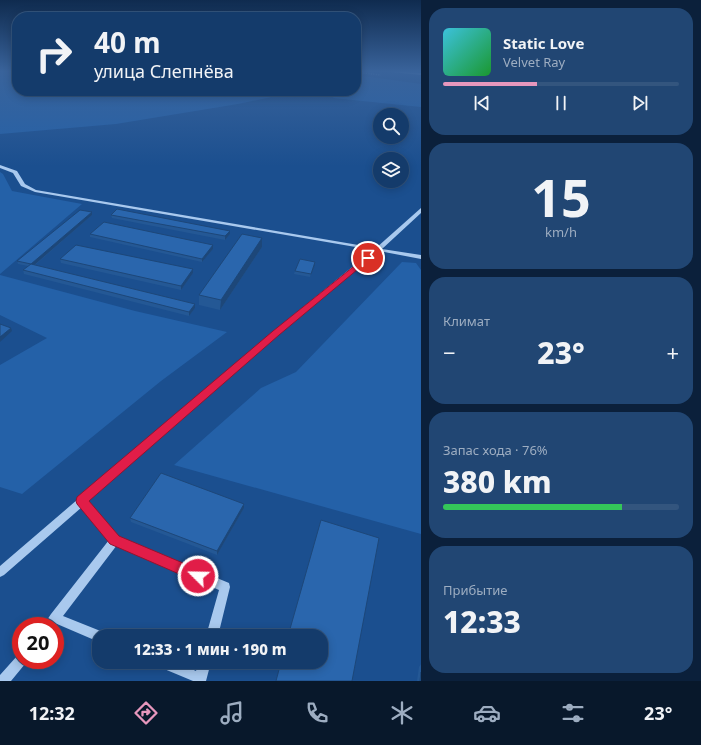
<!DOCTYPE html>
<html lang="ru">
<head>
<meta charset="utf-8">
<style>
  :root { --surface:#143b6b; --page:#214673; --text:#f1f3f6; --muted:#9dadc1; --line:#33557e; --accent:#e797bd }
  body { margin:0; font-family:"Noto Sans",sans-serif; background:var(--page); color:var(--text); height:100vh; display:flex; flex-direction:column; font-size:15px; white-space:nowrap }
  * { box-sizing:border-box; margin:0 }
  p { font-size:13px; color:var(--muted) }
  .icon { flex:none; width:22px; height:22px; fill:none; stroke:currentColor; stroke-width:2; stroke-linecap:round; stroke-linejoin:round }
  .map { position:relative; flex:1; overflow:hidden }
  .side { display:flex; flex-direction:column; gap:8px; padding:8px; background:#0b203b; width:280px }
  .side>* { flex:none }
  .banner { position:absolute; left:12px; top:12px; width:349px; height:84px; border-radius:16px; box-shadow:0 2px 10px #0003,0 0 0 1px var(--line); background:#143b6b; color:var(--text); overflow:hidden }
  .controls { position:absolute; left:373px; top:108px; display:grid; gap:8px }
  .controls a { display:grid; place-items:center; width:36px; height:36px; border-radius:50%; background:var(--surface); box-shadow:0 2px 10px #0003,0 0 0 1px var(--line); font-size:20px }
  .speed { position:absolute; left:12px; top:617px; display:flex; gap:8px; font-size:20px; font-weight:700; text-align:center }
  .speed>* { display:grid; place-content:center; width:52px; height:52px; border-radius:50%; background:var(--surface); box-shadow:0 2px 10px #0003,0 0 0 1px var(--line); line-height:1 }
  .speed .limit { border:6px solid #d22; background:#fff; color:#111 }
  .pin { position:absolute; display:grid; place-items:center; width:34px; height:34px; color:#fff; margin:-17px; border:2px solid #fff; border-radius:50%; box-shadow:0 1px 4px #0007 }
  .me { position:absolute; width:44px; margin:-22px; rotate:293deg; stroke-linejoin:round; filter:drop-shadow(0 0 3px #0008) }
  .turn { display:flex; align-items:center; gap:14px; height:84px; padding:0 16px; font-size:18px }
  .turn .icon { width:52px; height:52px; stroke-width:2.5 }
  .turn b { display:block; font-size:28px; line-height:34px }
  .big { font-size:30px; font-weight:800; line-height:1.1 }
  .side .card { flex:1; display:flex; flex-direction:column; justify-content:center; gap:6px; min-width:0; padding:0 14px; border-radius:16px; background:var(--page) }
  .side .dial { align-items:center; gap:0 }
  .dial b { font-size:52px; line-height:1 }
  .song { display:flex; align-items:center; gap:12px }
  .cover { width:48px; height:48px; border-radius:6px; background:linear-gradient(135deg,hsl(190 70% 55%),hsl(130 70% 35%)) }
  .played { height:4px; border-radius:2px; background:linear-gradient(90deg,var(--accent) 40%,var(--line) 40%) }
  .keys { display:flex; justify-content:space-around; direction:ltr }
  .heat { display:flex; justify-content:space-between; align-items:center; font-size:22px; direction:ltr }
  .charge { height:6px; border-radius:3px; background:linear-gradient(90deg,#34c759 76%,var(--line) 0) }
  .trip { position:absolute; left:92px; top:629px; width:236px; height:40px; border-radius:16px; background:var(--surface); box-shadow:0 2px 10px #0003,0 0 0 1px var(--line); font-weight:800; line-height:40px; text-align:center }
  .tabs { display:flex; height:64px; justify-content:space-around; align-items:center; background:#08182b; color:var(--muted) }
  .tabs .icon { width:28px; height:28px }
  .tabs .active { color:var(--accent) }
  .tabs b { font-size:18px; color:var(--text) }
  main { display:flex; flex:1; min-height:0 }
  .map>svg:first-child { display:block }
  .green { fill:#2461a8 }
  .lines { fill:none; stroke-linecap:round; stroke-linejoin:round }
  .path { stroke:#a9c9ee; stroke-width:1.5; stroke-dasharray:1 1.5; stroke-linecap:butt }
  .minor { fill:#a9c9ee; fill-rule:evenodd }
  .wall { fill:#245895 }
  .shaded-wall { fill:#1d4779 }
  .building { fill:#2a66ad; stroke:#1d4779 }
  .route { fill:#e11d48; stroke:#92132f }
</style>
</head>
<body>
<main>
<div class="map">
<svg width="421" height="681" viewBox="0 0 421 681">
  <rect width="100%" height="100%" fill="#1b4f8f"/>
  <g class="green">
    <path d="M0,71H17V91H277L286,94L238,104L116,124L0,134Z"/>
    <path d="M356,75L421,84V107L333,98L338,91H356Z"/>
    <path d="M0,172L3,174L12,191L82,204L0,274Z"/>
    <path d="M402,262L416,263L421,270V534L174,465L261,388L296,372Z"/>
    <path d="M0,275L135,311L227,332L161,381L22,494L0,487V365L47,338L0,315Z"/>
  </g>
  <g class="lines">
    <path class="path" d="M356,72L381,75"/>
    <g class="minor">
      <path d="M390,71L421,73V75L392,72Z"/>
      <path d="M0,165L17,171L25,184L36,190L376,248L421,208V213L382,249L421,255V259L379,251L278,335L88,501L118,537L229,583L230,587L218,636H206L219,590L117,545L63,616L103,632L105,636H99V642L57,624L55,627V626H43L51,614L109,540L82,507L4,575L0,577V566L274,331L373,250L35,192L21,186L13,173L0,168Z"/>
      <path d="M21,654V660H27L25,664L11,681H0V675L17,656Z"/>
      <path d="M155,662H175L196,671L199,662H211L206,681H193L157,666Z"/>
    </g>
  </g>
  <g class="wall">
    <path d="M92,212V215L35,265L195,304V308L189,316L24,274L23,270L28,266L18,264L17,261Z"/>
    <path d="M111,215L230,234L225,240L112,218Z"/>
    <path d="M90,234L213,245V249L202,262L90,237Z"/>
    <path d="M262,238V247L220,310L199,305V295Z"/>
    <path d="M60,259L193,269V273L181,290L61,263Z"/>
    <path d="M315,262V265L310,277L294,274L295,271Z"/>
    <path d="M244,508L217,555L131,522L130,518Z"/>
    <path d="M421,664V681H417L419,667Z"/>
  </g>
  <g class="shaded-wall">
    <path d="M92,212V215L32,267L31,264Z"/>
    <path d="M230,231V234L225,240V236Z"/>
    <path d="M262,238V247L220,310L221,300Z"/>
    <path d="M213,245V249L202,262V259Z"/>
    <path d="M315,262V265L310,277Z"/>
    <path d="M193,269V273L181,290V286Z"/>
    <path d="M195,304V308L189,316V312Z"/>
    <path d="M11,328L12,331L0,342V337Z"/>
    <path d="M244,504V508L217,555V551Z"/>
  </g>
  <g class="building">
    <path d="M117,209L230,231L225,236L111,215Z"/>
    <path d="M80,210L92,212L31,264L17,261Z"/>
    <path d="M104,222L213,245L202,259L90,234Z"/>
    <path d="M242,234L262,238L221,300L199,295Z"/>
    <path d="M76,245L193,269L181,286L60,259Z"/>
    <path d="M300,259L315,262L311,274L295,271Z"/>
    <path d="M31,264L195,304L189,312L23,270Z"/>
    <path d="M0,324L11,328L0,337Z"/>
    <path d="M161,473L244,504L217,551L130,518Z"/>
    <path d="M321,520L379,538L352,681H276L281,662H321V636H288Z"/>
    <path d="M421,672V681H420Z"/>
  </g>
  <linearGradient id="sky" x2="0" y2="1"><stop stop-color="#0f2b4f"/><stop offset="0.43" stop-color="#39639b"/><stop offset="1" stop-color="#39639b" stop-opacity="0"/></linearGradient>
  <rect width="421" height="166" fill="url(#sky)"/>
  <path class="route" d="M368,255L370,256V259L279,335L89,501L119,536L202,571L204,576L202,580L198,582L193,580L110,544L77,504L76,501L77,497L273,331Z"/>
</svg>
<div class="controls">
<a><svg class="icon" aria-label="search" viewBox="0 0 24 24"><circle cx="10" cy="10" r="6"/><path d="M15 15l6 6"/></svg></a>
<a><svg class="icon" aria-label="layers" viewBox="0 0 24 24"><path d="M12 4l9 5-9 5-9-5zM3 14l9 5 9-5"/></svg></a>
</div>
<div class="speed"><div class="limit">20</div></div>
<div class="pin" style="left:368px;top:258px;background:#d93025"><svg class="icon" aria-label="arrive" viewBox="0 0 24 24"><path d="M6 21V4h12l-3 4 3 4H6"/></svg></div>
<svg class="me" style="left:198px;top:576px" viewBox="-20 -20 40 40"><circle r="17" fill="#e11d48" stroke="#fff" stroke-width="3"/><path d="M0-11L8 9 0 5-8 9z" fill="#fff"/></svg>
<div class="trip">12:33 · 1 мин · 190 m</div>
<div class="banner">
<div class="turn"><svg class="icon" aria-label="right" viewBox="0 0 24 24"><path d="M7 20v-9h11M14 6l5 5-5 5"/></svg><div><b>40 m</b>улица Слепнёва</div></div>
</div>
</div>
<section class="side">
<div class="card">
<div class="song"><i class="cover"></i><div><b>Static Love</b><p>Velvet Ray</p></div></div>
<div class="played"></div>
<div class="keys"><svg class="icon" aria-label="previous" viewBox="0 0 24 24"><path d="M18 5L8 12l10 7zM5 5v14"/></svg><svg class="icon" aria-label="pause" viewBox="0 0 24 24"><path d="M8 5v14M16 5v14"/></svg><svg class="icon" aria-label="next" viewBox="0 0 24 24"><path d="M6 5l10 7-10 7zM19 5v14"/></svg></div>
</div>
<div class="card dial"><b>15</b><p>km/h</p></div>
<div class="card"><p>Климат</p>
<div class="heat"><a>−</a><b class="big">23°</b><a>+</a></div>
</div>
<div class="card"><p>Запас хода · 76%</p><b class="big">380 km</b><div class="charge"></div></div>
<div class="card"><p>Прибытие</p><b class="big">12:33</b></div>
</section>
</main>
<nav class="tabs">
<b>12:32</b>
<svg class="icon active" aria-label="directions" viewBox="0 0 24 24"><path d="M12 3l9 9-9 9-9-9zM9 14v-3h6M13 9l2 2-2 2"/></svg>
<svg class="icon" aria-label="music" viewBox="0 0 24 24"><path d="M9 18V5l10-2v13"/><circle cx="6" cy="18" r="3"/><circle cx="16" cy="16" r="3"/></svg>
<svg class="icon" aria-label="phone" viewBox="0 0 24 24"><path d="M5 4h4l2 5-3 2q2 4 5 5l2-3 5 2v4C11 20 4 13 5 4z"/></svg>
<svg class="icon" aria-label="climate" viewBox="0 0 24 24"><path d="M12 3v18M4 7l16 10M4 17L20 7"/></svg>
<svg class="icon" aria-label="car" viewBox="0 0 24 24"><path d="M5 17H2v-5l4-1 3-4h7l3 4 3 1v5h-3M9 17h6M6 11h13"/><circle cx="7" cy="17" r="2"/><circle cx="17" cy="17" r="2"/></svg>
<svg class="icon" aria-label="filters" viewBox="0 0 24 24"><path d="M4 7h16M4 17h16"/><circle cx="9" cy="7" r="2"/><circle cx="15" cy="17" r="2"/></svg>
<b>23°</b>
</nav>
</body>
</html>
